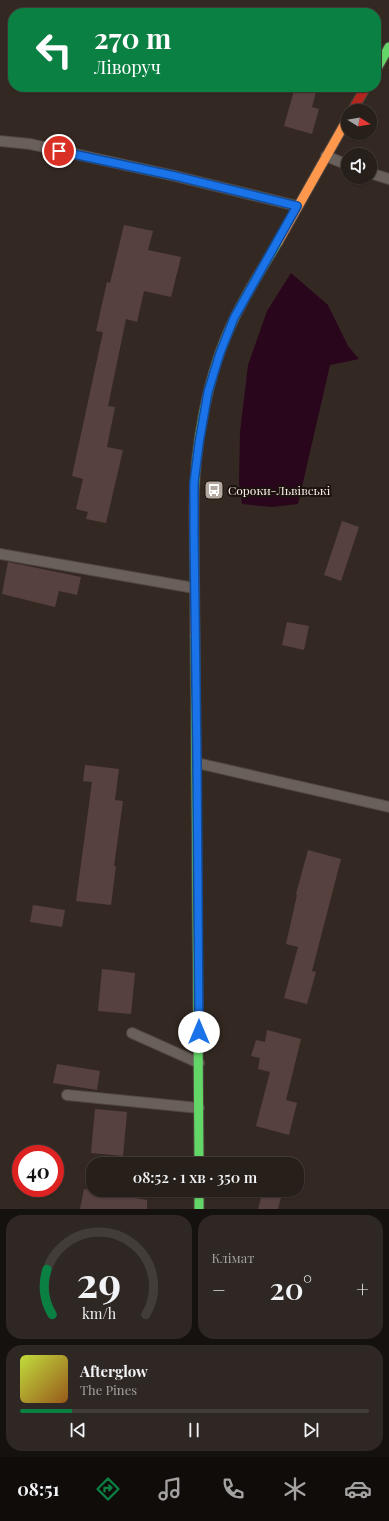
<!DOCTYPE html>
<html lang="uk">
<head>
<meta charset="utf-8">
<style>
  :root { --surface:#271f1a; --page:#2f2723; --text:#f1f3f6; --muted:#a4a2a2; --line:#433d39; --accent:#0b8043 }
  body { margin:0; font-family:"Playfair Display",serif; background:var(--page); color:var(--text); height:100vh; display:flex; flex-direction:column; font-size:15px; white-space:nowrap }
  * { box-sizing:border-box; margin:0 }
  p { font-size:13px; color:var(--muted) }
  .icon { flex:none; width:22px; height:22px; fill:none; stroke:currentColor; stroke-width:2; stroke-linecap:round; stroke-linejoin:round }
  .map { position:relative; height:1209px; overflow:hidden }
  .details { display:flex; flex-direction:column; gap:6px; padding:6px; background:#15110e; flex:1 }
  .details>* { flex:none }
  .banner { position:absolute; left:8px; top:8px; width:373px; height:84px; border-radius:16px; box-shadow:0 1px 3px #0004,0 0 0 1px var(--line); background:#0b8043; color:#fff; overflow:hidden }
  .needle { width:26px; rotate:101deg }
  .controls { position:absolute; left:341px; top:104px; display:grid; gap:8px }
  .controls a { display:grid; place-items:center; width:36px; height:36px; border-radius:50%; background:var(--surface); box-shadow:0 1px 3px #0004,0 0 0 1px var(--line); font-size:20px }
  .speed { position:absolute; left:12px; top:1145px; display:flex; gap:8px; font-size:20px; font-weight:700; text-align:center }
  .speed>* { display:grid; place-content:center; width:52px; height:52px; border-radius:50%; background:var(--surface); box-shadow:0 1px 3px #0004,0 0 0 1px var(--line); line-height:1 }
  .speed .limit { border:6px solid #d22; background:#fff; color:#111 }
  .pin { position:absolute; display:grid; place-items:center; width:34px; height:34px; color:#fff; margin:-17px; border:2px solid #fff; border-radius:50%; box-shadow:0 1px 4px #0007 }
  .me { position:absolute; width:44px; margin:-22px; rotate:0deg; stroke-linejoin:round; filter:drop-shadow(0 0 3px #0008) }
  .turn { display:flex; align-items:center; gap:14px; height:84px; padding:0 20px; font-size:18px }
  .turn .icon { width:52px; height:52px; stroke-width:2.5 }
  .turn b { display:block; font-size:28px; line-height:34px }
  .big { font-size:30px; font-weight:600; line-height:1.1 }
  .details .widget { flex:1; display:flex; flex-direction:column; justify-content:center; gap:6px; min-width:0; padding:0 14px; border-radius:16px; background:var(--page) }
  .details .dial { align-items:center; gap:0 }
  .dial svg { height:104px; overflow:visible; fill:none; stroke:var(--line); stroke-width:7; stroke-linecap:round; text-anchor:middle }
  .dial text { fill:var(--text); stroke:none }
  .song { display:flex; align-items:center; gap:12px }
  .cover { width:48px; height:48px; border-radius:6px; background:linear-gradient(135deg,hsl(70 70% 55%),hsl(30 70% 35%)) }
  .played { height:4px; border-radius:2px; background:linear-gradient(90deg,var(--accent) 15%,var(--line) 15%) }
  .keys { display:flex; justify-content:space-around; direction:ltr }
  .heat { display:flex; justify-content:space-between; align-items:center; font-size:22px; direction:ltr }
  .details .tiles { flex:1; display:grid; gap:6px; grid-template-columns:1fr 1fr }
  .widget:last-child { grid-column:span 2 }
  .trip { position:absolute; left:86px; top:1157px; width:218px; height:40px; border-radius:16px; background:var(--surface); box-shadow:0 1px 3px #0004,0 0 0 1px var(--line); font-weight:600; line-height:40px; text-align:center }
  .menu { display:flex; height:64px; justify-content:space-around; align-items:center; background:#100c0a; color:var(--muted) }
  .menu .icon { width:28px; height:28px }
  .menu .on { color:var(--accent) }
  .menu b { font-size:18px; color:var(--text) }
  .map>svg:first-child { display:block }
  .water { fill:#2a061d }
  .building { fill:#57413f }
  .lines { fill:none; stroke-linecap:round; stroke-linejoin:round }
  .lane-casing { stroke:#504640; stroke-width:12 }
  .fast-casing { stroke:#504640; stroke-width:11 }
  .slow-casing { stroke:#504640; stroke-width:11 }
  .jam-casing { stroke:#504640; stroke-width:11 }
  .lane { stroke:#69605b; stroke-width:10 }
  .fast { stroke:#63d668; stroke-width:9 }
  .slow { stroke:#ff974d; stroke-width:9 }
  .jam { stroke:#b3261e; stroke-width:9 }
  .route-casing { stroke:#114b97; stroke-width:10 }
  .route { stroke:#1a73e8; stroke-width:7 }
  .labels { text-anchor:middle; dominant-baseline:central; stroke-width:4; stroke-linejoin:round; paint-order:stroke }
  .poi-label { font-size:12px; fill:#fbede6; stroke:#1b120d; text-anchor:start }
</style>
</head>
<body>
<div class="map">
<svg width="389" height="1209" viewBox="0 0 389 1209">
  <rect width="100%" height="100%" fill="#342922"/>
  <path class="water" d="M291,273L328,305L348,346L359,359L330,365L298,504L272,507L242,504L239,484L240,432L248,365L267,311Z"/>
  <g class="building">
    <path d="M295,87L316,92L312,107L319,109L312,134L284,126Z"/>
    <path d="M124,225L153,231L148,250L181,257L171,297L144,291L137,322L126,319L108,406L115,407L107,447L123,450L106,523L86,519L88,512L76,509L83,479L72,476L103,332L96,331L107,282L110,283Z"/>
    <path d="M342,521L359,527L341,581L324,575Z"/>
    <path d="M8,562L81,577L77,595L59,591L55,607L2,594Z"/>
    <path d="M287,622L309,626L304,650L282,645Z"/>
    <path d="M85,765L119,769L115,800L123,801L114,866H116L111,905L76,901L92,782L83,781Z"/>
    <path d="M308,850L341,859L312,971L316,972L307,1004L284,998L298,947L286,944L297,895L296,894Z"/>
    <path d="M33,905L65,910L62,927L30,922Z"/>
    <path d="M102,969L135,973L131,1014L98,1011Z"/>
    <path d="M267,1030L301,1039L286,1100L297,1103L289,1135L256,1126L270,1072L258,1069L260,1058L251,1056L256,1040L265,1042Z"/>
    <path d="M57,1064L100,1071L97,1090L53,1083Z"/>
    <path d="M95,1109L127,1112L123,1156L91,1153Z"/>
    <path d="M84,1189L147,1200V1209H80Z"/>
    <path d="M263,1190H283L278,1209H258Z"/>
  </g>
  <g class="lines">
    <g class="lane-casing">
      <g id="lane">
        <path d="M0,141L30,144L175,176L297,206"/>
        <path d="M326,156L348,165"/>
        <path d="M370,173L389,179"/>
        <path d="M0,554L194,588"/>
        <path d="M197,763L389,807"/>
        <path d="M132,1033L199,1063"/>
        <path d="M67,1095L199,1108"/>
      </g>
    </g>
    <g class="fast-casing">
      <g id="fast">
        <path d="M376,70L389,47"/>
        <path d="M194,509C194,448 207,374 234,319C247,292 263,267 278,242"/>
        <path d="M195,636L199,1164"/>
        <path d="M199,1190V1209"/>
      </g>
    </g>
    <g class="slow-casing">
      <g id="slow">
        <path d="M278,242L348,118"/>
        <path d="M194,509L195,636"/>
      </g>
    </g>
    <g class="jam-casing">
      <path id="jam" d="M352,111L366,87"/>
    </g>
    <use href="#lane" class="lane"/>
    <use href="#fast" class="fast"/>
    <use href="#slow" class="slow"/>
    <use href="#jam" class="jam"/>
  </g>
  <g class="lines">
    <g class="route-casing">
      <path id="route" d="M59,151L175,176L297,206L234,318L220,353L208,392L199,443L194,483V532L197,763L199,1032"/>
    </g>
    <use href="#route" class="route"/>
  </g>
  <defs>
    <g id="bus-square" transform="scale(1)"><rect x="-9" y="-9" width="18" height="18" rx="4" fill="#b5a8a1" stroke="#1b120d"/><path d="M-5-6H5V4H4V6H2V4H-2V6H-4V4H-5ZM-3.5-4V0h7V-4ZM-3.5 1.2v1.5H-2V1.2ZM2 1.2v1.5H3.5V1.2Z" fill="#fff"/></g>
  </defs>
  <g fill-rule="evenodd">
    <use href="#bus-square" x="214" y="490"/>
  </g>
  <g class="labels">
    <g class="poi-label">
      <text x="228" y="490">Сороки-Львівські</text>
    </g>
  </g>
</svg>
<div class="controls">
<a><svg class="needle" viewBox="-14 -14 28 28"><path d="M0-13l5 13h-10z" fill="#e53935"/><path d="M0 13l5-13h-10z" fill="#a4a2a2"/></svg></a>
<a><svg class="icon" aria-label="sound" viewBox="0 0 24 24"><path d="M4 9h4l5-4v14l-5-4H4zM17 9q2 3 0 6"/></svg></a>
</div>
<div class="speed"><div class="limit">40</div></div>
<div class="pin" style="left:59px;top:151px;background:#d93025"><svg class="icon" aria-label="arrive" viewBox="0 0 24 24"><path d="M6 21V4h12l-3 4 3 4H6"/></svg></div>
<svg class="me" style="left:199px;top:1032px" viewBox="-20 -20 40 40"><circle r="19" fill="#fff"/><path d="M0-13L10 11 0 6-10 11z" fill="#1a73e8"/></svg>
<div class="trip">08:52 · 1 хв · 350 m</div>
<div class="banner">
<div class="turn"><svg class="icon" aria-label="left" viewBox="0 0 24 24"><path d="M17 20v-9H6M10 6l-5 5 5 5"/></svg><div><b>270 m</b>Ліворуч</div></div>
</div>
</div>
<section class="details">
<div class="tiles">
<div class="widget dial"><svg viewBox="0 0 100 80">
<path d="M14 69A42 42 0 1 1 86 69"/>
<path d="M14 69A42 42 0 0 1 10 34" stroke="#0b8043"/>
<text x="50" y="56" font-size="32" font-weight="700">29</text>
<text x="50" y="72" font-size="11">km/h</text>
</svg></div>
<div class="widget"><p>Клімат</p>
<div class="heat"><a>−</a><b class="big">20°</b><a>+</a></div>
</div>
<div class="widget">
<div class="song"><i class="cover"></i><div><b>Afterglow</b><p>The Pines</p></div></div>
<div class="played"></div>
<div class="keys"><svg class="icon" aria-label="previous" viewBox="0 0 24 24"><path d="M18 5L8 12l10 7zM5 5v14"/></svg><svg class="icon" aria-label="pause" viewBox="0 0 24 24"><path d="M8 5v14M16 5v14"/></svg><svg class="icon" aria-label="next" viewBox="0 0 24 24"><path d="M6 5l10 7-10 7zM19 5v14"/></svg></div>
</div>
</div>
</section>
<nav class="menu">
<b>08:51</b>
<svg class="icon on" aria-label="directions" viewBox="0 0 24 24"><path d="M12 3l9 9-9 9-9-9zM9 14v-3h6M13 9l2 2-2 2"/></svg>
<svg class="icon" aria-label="music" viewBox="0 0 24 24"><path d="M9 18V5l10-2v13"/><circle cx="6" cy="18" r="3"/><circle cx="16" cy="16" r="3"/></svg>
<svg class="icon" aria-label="phone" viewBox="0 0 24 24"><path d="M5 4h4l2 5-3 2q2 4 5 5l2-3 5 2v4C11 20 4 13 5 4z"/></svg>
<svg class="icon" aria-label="climate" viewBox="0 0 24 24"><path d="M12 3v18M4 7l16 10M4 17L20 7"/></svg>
<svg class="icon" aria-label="car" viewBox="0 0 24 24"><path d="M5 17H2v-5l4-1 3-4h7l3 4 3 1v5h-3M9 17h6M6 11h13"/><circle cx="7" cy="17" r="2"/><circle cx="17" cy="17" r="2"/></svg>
</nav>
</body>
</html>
